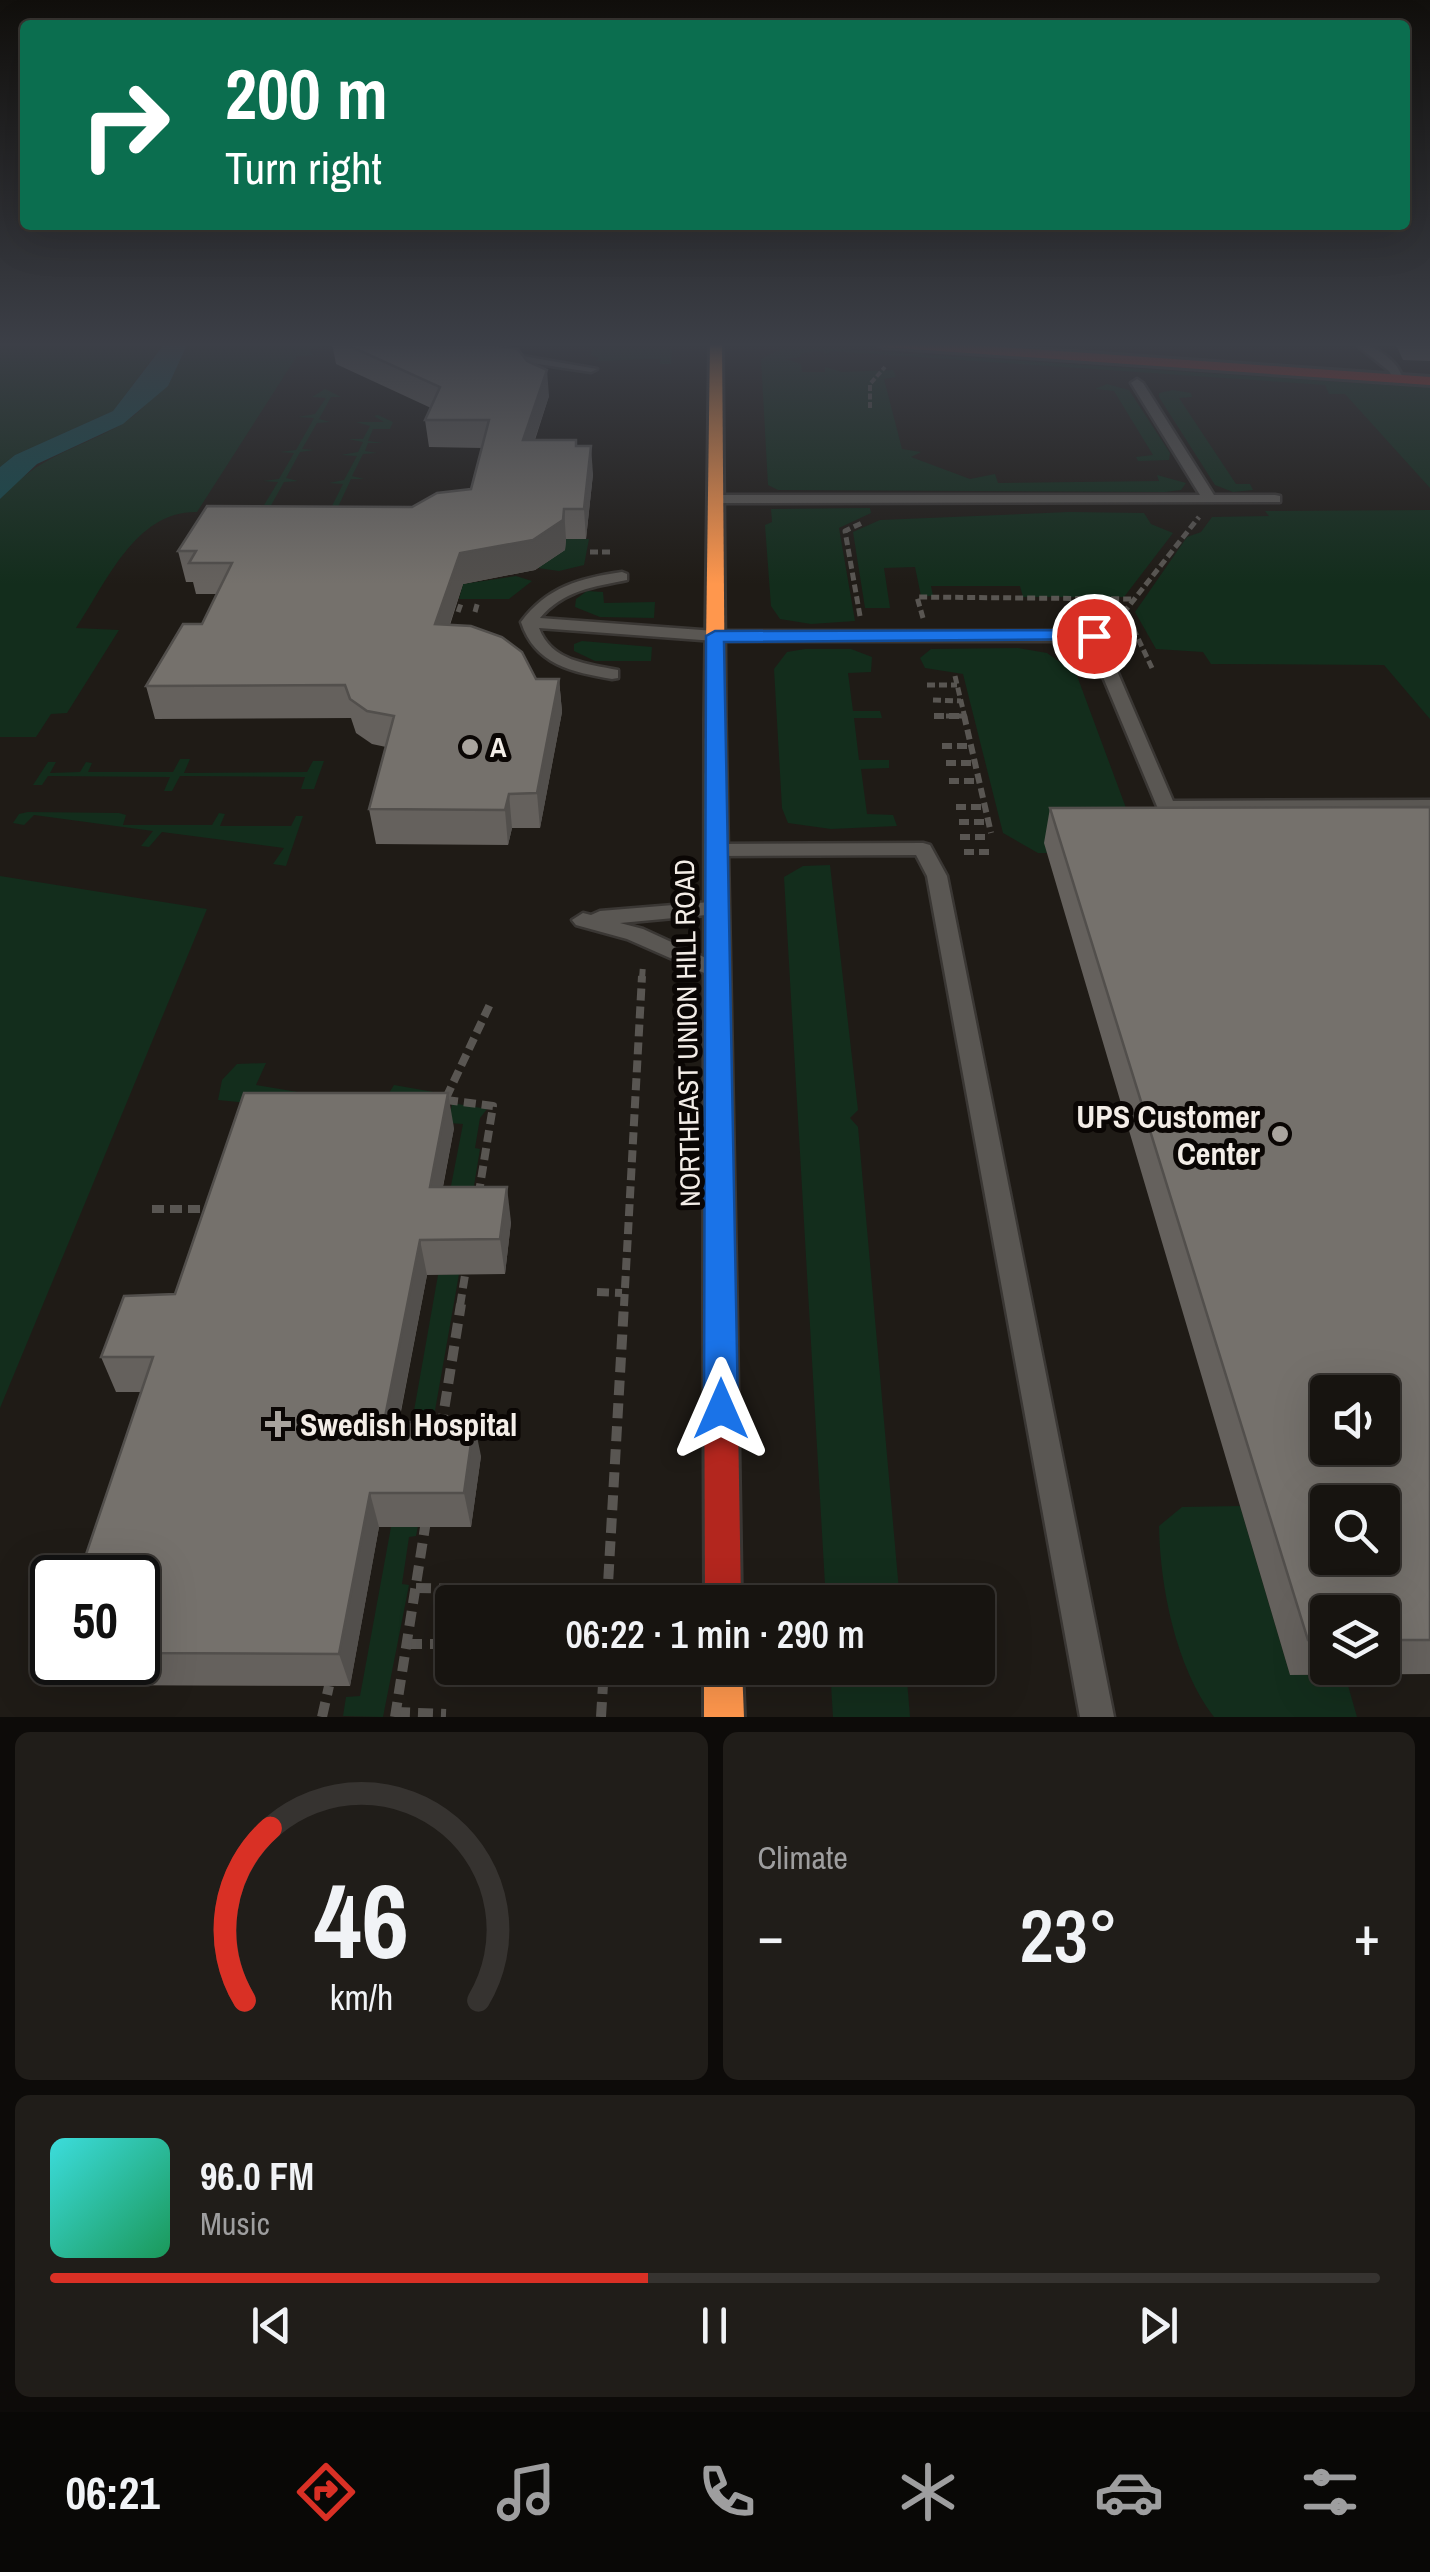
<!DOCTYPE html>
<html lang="en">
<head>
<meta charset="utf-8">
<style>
  :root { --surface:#171410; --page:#201d19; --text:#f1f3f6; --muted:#9e9e9f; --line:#363330; --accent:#d93025 }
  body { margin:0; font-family:"Archivo Narrow",sans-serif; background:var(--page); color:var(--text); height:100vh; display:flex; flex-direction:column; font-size:38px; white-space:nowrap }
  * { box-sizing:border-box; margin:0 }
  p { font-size:32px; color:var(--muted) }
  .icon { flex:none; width:55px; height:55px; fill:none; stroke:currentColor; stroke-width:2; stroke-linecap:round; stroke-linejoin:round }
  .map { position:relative; height:1717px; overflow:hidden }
  .drawer { display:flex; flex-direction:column; gap:15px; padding:15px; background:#0d0b09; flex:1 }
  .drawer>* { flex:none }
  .guide { position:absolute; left:20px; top:20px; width:1390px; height:210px; border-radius:10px; box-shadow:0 10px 40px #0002,0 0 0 2px var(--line); background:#0b6e4f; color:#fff; overflow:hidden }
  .controls { position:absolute; left:1310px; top:1375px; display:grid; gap:20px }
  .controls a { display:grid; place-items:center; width:90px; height:90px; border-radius:10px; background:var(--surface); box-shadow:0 10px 40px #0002,0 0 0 2px var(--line); font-size:50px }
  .speed { position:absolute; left:30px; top:1555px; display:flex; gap:20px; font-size:50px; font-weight:700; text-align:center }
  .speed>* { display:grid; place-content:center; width:130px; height:130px; border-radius:50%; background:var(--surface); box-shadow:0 10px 40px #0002,0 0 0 2px var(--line); line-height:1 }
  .speed .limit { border:5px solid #111; border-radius:15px; background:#fff; color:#111 }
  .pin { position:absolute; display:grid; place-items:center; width:85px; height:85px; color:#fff; margin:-42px; border:5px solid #fff; border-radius:50%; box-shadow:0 2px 10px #0007 }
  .me { position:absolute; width:110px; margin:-55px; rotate:0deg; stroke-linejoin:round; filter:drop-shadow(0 0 8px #0008) }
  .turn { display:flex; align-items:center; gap:35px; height:210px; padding:0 40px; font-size:45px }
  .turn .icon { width:130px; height:130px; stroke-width:2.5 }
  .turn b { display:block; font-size:70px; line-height:85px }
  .big { font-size:75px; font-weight:600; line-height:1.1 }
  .drawer .card { flex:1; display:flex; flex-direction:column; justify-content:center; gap:15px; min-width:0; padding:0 35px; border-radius:15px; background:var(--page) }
  .drawer .dial { align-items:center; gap:0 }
  .dial svg { height:260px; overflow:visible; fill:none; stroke:var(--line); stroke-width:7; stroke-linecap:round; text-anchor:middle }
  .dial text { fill:var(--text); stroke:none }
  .song { display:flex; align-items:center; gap:30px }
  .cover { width:120px; height:120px; border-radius:15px; background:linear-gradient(135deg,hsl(180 70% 55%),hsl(150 70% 35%)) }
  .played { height:10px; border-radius:5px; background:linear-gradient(90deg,var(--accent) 45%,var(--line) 45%) }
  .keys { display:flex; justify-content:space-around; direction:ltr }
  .heat { display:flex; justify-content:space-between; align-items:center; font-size:55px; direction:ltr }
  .drawer .tiles { flex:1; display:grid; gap:15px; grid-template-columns:1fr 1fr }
  .card:last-child { grid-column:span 2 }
  .trip { position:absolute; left:435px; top:1585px; width:560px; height:100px; border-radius:10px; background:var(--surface); box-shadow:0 10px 40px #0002,0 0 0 2px var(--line); font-weight:600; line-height:100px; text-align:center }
  .menu { display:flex; height:160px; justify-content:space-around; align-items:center; background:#090806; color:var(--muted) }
  .menu .icon { width:70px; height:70px }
  .menu .active { color:var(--accent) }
  .menu b { font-size:45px; color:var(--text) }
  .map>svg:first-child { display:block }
  .green { fill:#132d1c }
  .water { fill:#134b4d }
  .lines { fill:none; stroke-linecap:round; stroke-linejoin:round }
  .lane-casing { stroke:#3a3734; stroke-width:5 }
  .fast-casing { stroke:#3a3734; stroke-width:6 }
  .slow-casing { stroke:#3a3734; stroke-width:6 }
  .jam-casing { stroke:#3a3734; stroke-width:6 }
  .path-far4 { stroke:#595652; stroke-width:4; stroke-dasharray:6 2.5; stroke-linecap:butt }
  .path-far3 { stroke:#595652; stroke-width:5; stroke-dasharray:8 4; stroke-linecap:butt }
  .path-far2 { stroke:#595652; stroke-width:6; stroke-dasharray:10 5; stroke-linecap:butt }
  .path-far1 { stroke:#595652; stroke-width:8; stroke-dasharray:12 6; stroke-linecap:butt }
  .path { stroke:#595652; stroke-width:10; stroke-dasharray:15 8; stroke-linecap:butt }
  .lane { fill:#5a5753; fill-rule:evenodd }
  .fast { fill:#63d668; fill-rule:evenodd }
  .slow { fill:#ff974d; fill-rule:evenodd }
  .jam { fill:#b3261e; fill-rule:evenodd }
  .wall { fill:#65615d; fill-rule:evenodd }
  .shaded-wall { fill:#524f4c }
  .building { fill:#75716c; stroke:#524f4c; stroke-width:2.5; fill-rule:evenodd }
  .route { fill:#1a73e8; stroke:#114b97; stroke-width:2.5 }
  .poi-dot { fill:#a9a49e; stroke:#0a0604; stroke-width:4 }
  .labels { text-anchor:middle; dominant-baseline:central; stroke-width:10; stroke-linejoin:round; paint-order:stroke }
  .poi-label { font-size:28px; font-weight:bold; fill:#f3ede7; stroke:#0a0604; text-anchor:start }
  .street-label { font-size:28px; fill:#f3ede7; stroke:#0a0604 }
  .near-poi-label { font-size:32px; font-weight:bold; fill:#f3ede7; stroke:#0a0604; text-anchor:end }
</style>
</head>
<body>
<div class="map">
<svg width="1430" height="1717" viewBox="0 0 1430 1717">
  <rect width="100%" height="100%" fill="#1f1b16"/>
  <g class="green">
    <path d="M0,343H164L113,411L15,455L0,467Z"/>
    <path d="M188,343H333L310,350L313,355L297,356L197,512C135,511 107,582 76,628L119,630L67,713L51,714L36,737H0V499C40,455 71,452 119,426C147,410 176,373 188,343Z"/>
    <path d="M603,347L665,348L672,350L671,364H660V359L595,361L599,358L591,355L592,349Z"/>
    <path d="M828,348L1430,388V488L1345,394H1329L1325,385L830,351L828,355L823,351L801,353L800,357L786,359L801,364L802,372H825V367L842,372L893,370L896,377L884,379L902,449L921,452L911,457L970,479L995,474L998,483L1159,481L1157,475L1186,483L1181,490L1165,492L778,490L768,485L761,359L781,349Z"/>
    <path d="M1107,384L1129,390L1170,453L1169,460L1138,461L1136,457L1153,455L1114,391L1095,389Z"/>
    <path d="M325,389L341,397H331L319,419L330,422L317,423L302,449L314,450L300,452L286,478L298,481L284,482L269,509L261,510L278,482L263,481L279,479L294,453L280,452L296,450L314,418L298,417L315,414L326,398L312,397Z"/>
    <path d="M1173,390L1191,393L1192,397L1179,398L1236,484H1250L1253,490L1233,492L1215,485L1159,397V393Z"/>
    <path d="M378,415L393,422L390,429H373L368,441L383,443H368L365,451L377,453L363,454L352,476L364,479H351L338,507L330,510L343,484L329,483L344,480L357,456L341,455L358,452L363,442L348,439H363L370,426L356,422H384L374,416Z"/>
    <path d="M870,508L871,513L839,528L855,621L811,624L780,619L771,606L765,525L772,522L771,509Z"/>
    <path d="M1430,510V719L1384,665L1211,664L1203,652L1156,649L1135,612L1187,537L1201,532L1212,517L1269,516L1265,511Z"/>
    <path d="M1069,512L1144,513L1151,524L1173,533L1124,597H1023L1020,586H931L933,596H921L915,567L884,568L890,608H865L853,532L880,520Z"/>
    <path d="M566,539H589L584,565L559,571L538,568L564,550Z"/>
    <path d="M516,576L532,581L509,599H459L463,584Z"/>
    <path d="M587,591L603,592L604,603L655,602L654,618L600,617L575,607L576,599Z"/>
    <path d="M582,641L652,647L651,661H595L574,651V644Z"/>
    <path d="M1018,648L1047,653L1076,673L1139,843H1045L1047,853H1038L1003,833L963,674L925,668L920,658L931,649Z"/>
    <path d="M805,649H851L872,657L871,672L848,673L853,711H880L882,718H854L859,760H889V768L861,769L867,814L893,815L897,826L831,829L788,823L782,808L774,669L787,652Z"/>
    <path d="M180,759H190L184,773L307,772L313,761H324L314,789H301L305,777L180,776L172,791H164L170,777L48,776L42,785H33L48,762H56L50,773L80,772L86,762L92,763L88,772H173Z"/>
    <path d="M28,812L119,813L126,815L123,825H212L219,813L225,814L220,826H291L296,816H303L286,866L273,864L284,848L162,832L149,847L141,846L153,831L34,815L24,825L13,823L19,814Z"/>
    <path d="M830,865L858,1110L850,1118L858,1127L900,1602H826L784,877L803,866Z"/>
    <path d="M0,876L207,909L0,1408Z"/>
    <path d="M266,1063L256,1085L381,1106L394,1085L439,1093L434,1121L218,1100L222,1080L237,1064Z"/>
    <path d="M452,1103L487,1109L480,1118L475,1148L480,1149L468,1222H444L463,1124L449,1123Z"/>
    <path d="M459,1274L427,1456H406L438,1275Z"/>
    <path d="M1240,1506L1290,1675H1345L1357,1717H1214C1176,1668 1160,1587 1159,1526L1182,1507Z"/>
    <path d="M418,1526L416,1536L409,1537L402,1584L409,1585L383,1717L343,1716L346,1697L360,1696L391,1527Z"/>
    <path d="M830,1668H906L910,1717H833Z"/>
  </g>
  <path class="water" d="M165,343H188L168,386L123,424L37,464L0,499V467L15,455L113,411Z"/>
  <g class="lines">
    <g class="lane-casing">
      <g id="lane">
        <path d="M477,343H491L511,354L597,369L591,372L504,359Z"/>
        <path d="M1354,343C1373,343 1401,362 1403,381H1395L1389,371Z"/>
        <path d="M1137,379L1143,383L1214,495H1275L1280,496V502L716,503L709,499L716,495H1200L1131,383Z"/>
        <path d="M622,572L627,574V580C593,587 564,590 540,618L715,631H1094L1102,636L1173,801L1430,800V812L1159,811L1088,641H715L539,628C551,661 587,664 618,670V678L612,679C572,672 535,665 521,622C547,587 580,578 622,572Z"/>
        <path d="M923,843L930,845L947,876L1114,1717H1080L927,876L916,855L717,856L707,850L717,844Z"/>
        <path d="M710,902L717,904L720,909L717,914L620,923L643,929L719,964L722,969L719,974L711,976L627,939L576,925L572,920L583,913L591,915L600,911Z"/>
      </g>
    </g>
    <g class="fast-casing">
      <path id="fast" d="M715,715L725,721L736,1298L731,1307L720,1311L709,1307L704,1298L705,721Z"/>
    </g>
    <g class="slow-casing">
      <g id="slow">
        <path d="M710,343H722L725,721L715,727L705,721Z"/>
        <path d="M704,1668H742L744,1717H704Z"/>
      </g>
    </g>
    <g class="jam-casing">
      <g id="jam">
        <path d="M877,343H943L1430,377V385L883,347Z"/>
        <path d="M720,1285L731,1289L736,1298L741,1602H705L704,1298L709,1289Z"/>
      </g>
    </g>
    <path class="path-far4" d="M870,408V384L885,367"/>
    <g class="path-far3">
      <path d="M590,552H612"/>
      <path d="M458,612L462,601"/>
      <path d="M475,612L478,601"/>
      <path d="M860,616L845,531L864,522"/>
      <path d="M923,618L917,597L1134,599"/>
      <path d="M1152,668L1125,611L1199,517"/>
      <path d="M955,676L965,718"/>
      <path d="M927,685H957"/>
      <path d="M933,700L961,701"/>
      <path d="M934,716H964"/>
    </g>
    <g class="path-far2">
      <path d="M964,715L991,833"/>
      <path d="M934,716H964"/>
      <path d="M942,746H971"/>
      <path d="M946,763H975"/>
      <path d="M949,781H979"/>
      <path d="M956,807H985"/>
      <path d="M959,822H989"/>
      <path d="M960,837H986"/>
      <path d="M964,852H990"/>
      <path d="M642,979L643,965"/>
    </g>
    <g class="path-far1">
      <path d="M446,1098L491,1002"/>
      <path d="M446,1100L493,1106L479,1192"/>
      <path d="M152,1209H211"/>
      <path d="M597,1292L622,1293"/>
      <path d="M460,1306L466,1269"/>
      <path d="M624,1306L642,976"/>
    </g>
    <g class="path">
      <path d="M441,1429L461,1304"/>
      <path d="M416,1588L461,1589"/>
      <path d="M607,1602L624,1304"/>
      <path d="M407,1644H452"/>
      <path d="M395,1712L446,1714"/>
      <path d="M322,1717L329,1686"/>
      <path d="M395,1717L426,1521"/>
      <path d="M601,1717L604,1668"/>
    </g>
    <use href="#lane" class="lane"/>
    <use href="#fast" class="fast"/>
    <use href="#slow" class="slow"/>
    <use href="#jam" class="jam"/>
  </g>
  <g class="wall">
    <path d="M332,343H480L549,396L535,440L577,446L593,474L586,539H566L565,550L535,570L463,584L450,625L536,679H559L562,712L540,828H512L508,845L376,844L369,809L386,747L372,744L356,733L351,718L155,719L146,686L202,624L217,594H196L193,582H186L178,551L412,507L471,489L482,448L429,447L425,420L431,408L336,364Z"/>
    <path d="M1395,343H1430V361L1403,360Z"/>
    <path d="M1430,807V1674L1290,1675L1044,843L1050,808ZM1328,1612H1382V1668H1328Z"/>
    <path d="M454,1128L443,1187L511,1222L505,1274L427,1275L399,1422L481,1456L471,1527H379L350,1686L72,1685L58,1662H138L141,1392H116L101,1357L175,1294Z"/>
  </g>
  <g class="shaded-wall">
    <path d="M547,370L549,396L525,468L523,440Z"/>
    <path d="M591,446L593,474L586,539L584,509Z"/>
    <path d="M564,509L566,539L565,550L535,570L463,584L439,656L435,624L460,553Z"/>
    <path d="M559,679L562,712L540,828L537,793Z"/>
    <path d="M509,794L512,828L508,845L505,810Z"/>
    <path d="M448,1093L454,1128L436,1222L430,1187Z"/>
    <path d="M507,1187L511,1222L505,1274L500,1239Z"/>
    <path d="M420,1240L427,1275L392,1456L384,1422Z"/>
    <path d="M474,1422L481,1456L471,1527L464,1493Z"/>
    <path d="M370,1493L379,1527L350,1686L339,1654Z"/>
  </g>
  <g class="building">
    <path d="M343,343H480L518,349L527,361L547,370L523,440H576V446H591L584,509H564L563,520L533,540L460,553L435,624L471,626L502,637L522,652L536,679H559L537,793L509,794L505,810L369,809L394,716L367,711L350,699L345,685L146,686L183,624H202L232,563H189L196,551H178L207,506L412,507L437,493L471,489L489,420H425L440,387Z"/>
    <path d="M1430,807V1640H1382V1612H1328V1640H1308L1050,808ZM1328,1392H1382V1448H1328ZM1328,1502H1382V1558H1328Z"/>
    <path d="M244,1093H448L430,1187H507L500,1239L420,1240L384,1422H474L464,1493H370L339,1654L138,1653V1578H78L153,1357H101L124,1296L175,1294Z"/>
  </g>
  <linearGradient id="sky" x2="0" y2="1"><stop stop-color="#110f0c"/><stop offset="0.59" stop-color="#3c3f47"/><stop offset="1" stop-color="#3c3f47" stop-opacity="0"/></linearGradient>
  <rect width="1430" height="584" fill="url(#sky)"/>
  <path class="route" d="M1094,630L1101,632V639L724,642L738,1409L733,1420L721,1424L709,1420L704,1409L706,636L715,631Z"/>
  <g class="poi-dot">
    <circle cx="470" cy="747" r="10"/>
    <circle cx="1280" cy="1134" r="10"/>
    <path d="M273 1409h10v10h10v10h-10v10h-10v-10h-10v-10h10z"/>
  </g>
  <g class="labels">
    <g class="poi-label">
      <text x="490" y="747">A</text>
    </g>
    <g class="street-label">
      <text transform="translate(687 1033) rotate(-91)">NORTHEAST UNION HILL ROAD</text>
    </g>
    <g class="near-poi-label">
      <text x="1260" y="1116">UPS Customer<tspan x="1260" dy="37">Center</tspan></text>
      <text x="300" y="1424" text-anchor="start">Swedish Hospital</text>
    </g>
  </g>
</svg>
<div class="controls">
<a><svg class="icon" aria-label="sound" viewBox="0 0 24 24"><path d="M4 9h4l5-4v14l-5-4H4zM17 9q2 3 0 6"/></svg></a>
<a><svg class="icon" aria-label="search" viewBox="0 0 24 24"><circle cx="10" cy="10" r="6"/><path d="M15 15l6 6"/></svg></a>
<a><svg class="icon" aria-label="layers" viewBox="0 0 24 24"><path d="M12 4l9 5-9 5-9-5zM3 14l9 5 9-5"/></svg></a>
</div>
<div class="speed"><div class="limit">50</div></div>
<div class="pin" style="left:1094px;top:636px;background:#d93025"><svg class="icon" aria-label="arrive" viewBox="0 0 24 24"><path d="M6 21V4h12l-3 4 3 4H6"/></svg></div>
<svg class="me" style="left:721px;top:1409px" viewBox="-20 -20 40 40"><path d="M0-17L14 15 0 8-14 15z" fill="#1a73e8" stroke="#fff" stroke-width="4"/></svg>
<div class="trip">06:22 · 1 min · 290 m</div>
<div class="guide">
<div class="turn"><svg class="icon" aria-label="right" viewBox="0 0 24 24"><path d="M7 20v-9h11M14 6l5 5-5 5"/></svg><div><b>200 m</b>Turn right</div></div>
</div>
</div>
<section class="drawer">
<div class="tiles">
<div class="card dial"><svg viewBox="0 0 100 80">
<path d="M14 69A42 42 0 1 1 86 69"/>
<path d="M14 69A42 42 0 0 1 22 16" stroke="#d93025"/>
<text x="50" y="56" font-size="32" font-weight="700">46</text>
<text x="50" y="72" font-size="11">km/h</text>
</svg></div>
<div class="card"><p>Climate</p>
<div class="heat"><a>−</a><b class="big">23°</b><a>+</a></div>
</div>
<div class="card">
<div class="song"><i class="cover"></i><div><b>96.0 FM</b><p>Music</p></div></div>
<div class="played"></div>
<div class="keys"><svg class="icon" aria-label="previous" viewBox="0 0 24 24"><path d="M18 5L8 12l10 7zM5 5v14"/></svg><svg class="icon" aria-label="pause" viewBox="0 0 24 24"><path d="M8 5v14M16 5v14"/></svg><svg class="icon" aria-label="next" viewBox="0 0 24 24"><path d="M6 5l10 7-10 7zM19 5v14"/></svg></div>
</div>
</div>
</section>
<nav class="menu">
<b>06:21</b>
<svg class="icon active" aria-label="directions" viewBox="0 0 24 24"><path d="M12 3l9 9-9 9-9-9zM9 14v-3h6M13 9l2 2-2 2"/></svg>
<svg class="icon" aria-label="music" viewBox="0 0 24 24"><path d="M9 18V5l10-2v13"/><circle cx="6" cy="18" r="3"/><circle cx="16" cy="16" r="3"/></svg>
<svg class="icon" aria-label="phone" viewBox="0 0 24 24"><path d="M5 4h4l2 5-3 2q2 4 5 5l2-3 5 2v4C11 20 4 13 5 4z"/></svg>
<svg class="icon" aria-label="climate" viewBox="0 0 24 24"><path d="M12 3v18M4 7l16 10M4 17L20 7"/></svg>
<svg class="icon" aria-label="car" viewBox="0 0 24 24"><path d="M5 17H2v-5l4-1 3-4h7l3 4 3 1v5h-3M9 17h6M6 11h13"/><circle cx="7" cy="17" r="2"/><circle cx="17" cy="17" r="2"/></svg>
<svg class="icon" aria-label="filters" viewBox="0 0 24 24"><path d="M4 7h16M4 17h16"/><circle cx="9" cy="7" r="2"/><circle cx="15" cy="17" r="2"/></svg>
</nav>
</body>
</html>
